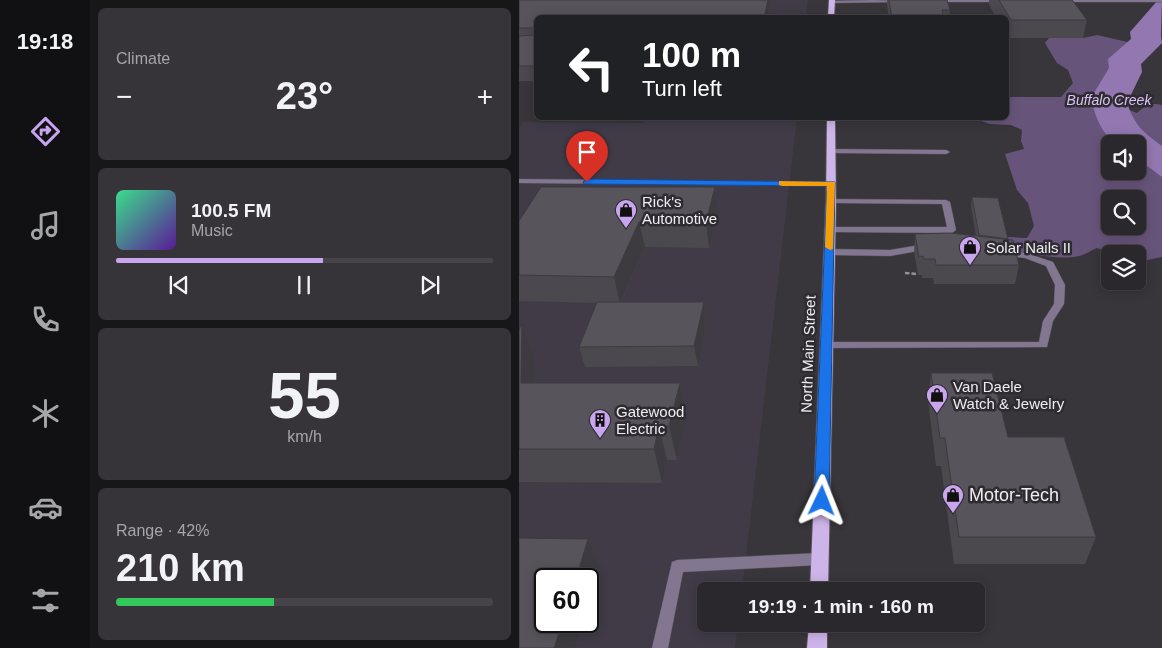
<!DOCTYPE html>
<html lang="en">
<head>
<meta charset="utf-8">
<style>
  :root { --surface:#2a282c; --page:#363438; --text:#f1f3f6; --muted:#a5a6a9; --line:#464448; --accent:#c8a5ee }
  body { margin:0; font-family:Helvetica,sans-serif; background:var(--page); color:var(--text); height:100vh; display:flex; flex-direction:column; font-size:19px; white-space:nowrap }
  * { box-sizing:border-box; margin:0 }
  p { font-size:16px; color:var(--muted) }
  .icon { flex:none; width:28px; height:28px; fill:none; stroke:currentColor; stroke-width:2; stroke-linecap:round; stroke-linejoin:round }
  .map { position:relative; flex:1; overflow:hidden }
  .drawer { display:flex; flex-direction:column; gap:8px; padding:8px; background:#171618; width:429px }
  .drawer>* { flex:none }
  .guide { position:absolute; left:15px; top:15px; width:475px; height:105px; border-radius:8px; box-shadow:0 2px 12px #0003,0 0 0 1px var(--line); background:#202124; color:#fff; overflow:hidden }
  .tools { position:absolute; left:582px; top:135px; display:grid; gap:10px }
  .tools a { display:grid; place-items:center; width:45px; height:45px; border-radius:8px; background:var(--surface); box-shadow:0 2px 12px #0003,0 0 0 1px var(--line); font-size:25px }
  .speed { position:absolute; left:15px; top:568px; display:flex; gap:10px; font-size:25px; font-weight:700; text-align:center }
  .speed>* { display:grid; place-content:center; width:65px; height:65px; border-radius:50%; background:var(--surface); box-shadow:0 2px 12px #0003,0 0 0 1px var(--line); line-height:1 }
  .speed .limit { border:2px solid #111; border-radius:8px; background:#fff; color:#111 }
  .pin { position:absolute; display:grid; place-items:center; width:42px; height:42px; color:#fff; margin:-51px -21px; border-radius:50% 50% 50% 0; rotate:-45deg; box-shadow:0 0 5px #0007 }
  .pin .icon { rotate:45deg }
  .me { position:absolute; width:55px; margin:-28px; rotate:2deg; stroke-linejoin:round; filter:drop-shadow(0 0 4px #0008) }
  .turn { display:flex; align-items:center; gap:18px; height:105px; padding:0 25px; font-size:22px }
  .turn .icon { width:65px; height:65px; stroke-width:2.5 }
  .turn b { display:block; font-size:35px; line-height:42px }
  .big { font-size:38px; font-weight:800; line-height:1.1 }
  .drawer .card { flex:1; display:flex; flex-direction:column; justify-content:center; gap:8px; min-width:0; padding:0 18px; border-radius:8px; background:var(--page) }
  .drawer .dial { align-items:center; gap:0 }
  .dial b { font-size:65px; line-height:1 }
  .song { display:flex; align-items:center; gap:15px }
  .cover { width:60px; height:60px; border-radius:8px; background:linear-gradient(135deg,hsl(150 70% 55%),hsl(270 70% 35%)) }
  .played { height:5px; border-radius:2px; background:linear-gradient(90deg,var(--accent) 55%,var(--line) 55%) }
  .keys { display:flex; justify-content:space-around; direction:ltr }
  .heat { display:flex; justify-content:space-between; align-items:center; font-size:28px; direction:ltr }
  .charge { height:8px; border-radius:4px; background:linear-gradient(90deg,#34c759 42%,var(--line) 0) }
  .trip { position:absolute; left:178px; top:582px; width:288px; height:50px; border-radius:8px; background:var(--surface); box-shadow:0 2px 12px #0003,0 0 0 1px var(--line); font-weight:800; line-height:50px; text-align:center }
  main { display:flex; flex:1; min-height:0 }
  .tab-bar { display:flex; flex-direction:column; width:90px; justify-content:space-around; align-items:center; background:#111012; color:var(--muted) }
  .tab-bar .icon { width:35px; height:35px }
  .tab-bar .selected { color:var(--accent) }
  .tab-bar b { font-size:22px; color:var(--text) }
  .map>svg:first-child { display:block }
  .built { fill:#403b47; fill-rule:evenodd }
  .green { fill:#67547b; fill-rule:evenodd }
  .water { fill:#9377b1 }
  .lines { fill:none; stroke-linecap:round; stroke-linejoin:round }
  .lane-casing { stroke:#555258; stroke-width:1 }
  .street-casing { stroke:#555258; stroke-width:1 }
  .primary-casing { stroke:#555258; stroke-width:2 }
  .path { stroke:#949297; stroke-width:2.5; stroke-dasharray:4.5 2; stroke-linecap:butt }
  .lane { fill:#827690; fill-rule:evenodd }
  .street { fill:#827690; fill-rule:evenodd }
  .primary { fill:#ceb5e9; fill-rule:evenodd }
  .wall { fill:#4b484e }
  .shaded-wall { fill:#3d3b40 }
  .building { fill:#57545b; stroke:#3d3b40 }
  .route { fill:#1a73e8; stroke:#114b97 }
  .slow { fill:#f59e0b }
  .labels { text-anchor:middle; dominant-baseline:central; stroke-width:5; stroke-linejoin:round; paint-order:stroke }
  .far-water-label { font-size:14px; font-style:italic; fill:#dac3f5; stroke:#2e2b31 }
  .poi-label { font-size:15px; fill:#efedf1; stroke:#2e2b31; text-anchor:start }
  .street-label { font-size:15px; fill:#efedf1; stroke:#2e2b31 }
  .near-poi-label { font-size:18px; fill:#efedf1; stroke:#2e2b31; text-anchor:start }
</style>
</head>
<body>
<main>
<nav class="tab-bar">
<b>19:18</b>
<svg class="icon selected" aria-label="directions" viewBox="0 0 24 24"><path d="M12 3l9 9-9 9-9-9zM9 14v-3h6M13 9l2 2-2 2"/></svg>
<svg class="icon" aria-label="music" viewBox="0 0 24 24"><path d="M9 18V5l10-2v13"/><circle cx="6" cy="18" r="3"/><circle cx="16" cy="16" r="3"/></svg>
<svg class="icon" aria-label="phone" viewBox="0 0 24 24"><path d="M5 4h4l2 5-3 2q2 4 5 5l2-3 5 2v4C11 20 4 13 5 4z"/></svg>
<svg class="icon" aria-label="climate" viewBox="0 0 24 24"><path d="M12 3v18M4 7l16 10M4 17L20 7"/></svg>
<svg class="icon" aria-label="car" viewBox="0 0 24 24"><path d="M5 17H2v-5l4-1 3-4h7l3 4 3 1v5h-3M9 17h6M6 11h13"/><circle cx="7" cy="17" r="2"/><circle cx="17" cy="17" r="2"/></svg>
<svg class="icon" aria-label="filters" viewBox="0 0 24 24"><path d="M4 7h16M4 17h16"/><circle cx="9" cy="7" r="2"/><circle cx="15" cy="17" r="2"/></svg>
</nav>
<section class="drawer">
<div class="card"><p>Climate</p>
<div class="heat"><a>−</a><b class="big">23°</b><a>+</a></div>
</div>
<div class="card">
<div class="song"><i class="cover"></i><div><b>100.5 FM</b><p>Music</p></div></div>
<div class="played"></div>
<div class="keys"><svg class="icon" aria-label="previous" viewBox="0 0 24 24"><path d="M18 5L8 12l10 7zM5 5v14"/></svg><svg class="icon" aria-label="pause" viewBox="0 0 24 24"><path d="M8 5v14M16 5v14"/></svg><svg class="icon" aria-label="next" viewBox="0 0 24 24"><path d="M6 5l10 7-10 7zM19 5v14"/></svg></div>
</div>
<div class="card dial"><b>55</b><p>km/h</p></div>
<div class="card"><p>Range · 42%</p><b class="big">210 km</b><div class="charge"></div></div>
</section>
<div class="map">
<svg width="644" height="648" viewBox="0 0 644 648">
  <rect width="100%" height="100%" fill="#38353b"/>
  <g class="built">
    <path d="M181,0H289L287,17L174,18Z"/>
    <path d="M127,118H278L223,591H186V624H219L216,648H0V128L5,122L124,123ZM26,579H69V621H26Z"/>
  </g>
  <path class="green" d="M578,35L613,43L603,107L618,113C626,106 632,102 643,105V257L619,262V254H594L578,248C572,250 566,255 560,256C531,263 475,245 445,237L455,235L508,238L515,226L509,203L498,190L486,154L505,149L502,141L503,130L492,125L471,124L453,118H488V97H542L554,83L549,70L538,63L526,43L530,38H564ZM591,144H619V171H591ZM591,199H619V226H591Z"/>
  <path class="water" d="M639,0H643L642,36L643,43L622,64L623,72L608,103C616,126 624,132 643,146V177L619,159V144C613,144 607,144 602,144C584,141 575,113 572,98L590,68L589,59L612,39L611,32Z"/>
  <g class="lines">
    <g class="lane-casing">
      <g id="lane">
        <path d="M309,149L427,150L431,152L427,154L312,153H309Z"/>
        <path d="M0,179L313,182L317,184L313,186L0,183Z"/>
        <path d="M309,199L427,200L431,202L437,230L433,233L311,232L308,231V227H428L423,204L312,203L308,201Z"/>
        <path d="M407,244L410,245L411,247L410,249L371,256L311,255L307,252L311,249L371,250Z"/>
        <path d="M484,250L507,253L534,262L546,285L545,304L534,321L528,347L308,348L303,345L308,342H520L524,321L535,304L536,285L527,266L506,258L481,255L480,253L481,251Z"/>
        <path d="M301,553L306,555L308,559L306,563L301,565L164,572L149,648H133L153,562L158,560Z"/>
      </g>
    </g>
    <g class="street-casing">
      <g id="street">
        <path d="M354,0L384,1L382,2L313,3L311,2L313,1Z"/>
        <path d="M415,0H484V1L482,2H417Z"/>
        <path d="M540,0H644V2H542Z"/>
      </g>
    </g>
    <g class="primary-casing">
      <g id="primary">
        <path d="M310,0H316L315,18H309Z"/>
        <path d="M308,118H316L317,201L309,591H291L307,201Z"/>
        <path d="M290,624H308V648H288Z"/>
      </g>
    </g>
    <path class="path" d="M386,273L398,274"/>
    <use href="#lane" class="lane"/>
    <use href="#street" class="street"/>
    <use href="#primary" class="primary"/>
  </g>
  <g class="wall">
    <path d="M0,0H252L248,18H18V81H0Z"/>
    <path d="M368,0H428L431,10L430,18H370L368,5Z"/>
    <path d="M470,0H553L568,20L564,38H489L488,35V18H477L470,4Z"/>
    <path d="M196,187L199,212L190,248L126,247L102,302H185L188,322L179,366L66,367L60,347L78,303L0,301V221Z"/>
    <path d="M453,197L489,239L500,265L496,284H415L414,278H403V275H399L395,252L396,234L457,236L452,206Z"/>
    <path d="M3,324L15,357V383L168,417L158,460H148L143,483L0,482V330Z"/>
    <path d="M412,373L489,437L577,537L566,564H435L422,466H417L409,400Z"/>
  </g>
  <g class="shaded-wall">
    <path d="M249,0H252L248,18H245Z"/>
    <path d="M196,187L199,212L190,248L187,222Z"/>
    <path d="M120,222L126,247L101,303L95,277Z"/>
    <path d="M185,302L188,322L179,366L175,346Z"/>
    <path d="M3,324L15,357V416L2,383Z"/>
    <path d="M161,383L168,417L158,460L150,426Z"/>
    <path d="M140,427L148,460L143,483L135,449Z"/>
    <path d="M69,539L80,566L69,605V579H57Z"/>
    <path d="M44,621H64L56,648H35Z"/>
  </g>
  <g class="building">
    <path d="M0,0H249L245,18H18V66H0V36L16,35V30L14,28H0Z"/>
    <path d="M370,0H428L431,10H423L425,18H373Z"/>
    <path d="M480,0H553L568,20H492Z"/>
    <path d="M22,187H196L187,222H120L95,277L0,275V221Z"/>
    <path d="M453,197L479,198L489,239L460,235Z"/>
    <path d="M431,233L494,240L500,265H417L416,259H405L404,256L400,257L396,234Z"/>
    <path d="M78,302H185L175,346L60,347Z"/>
    <path d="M3,324L2,383H161L150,426L140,427L135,449H0V330Z"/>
    <path d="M412,373H473L489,437H545L577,537H440L426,438H421Z"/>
    <path d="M0,538L69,539L57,579H26V621H44L35,648H0Z"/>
  </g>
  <path class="route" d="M68,179L316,182L310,501L308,505L303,507L297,505L295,501L308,186L65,184L64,182Z"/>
  <path class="slow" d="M260,181L316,182L314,249L311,250L306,247L308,186H263L260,185Z"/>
  <defs>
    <g id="shop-pin" transform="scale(1.125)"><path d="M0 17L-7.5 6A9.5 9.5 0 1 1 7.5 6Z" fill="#c8a5ee" stroke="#2e2b31"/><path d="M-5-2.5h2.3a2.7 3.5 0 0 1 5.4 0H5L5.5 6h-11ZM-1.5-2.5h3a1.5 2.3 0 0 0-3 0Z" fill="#111"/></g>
    <g id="building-pin" transform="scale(1.125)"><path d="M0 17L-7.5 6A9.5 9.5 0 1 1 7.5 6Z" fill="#c8a5ee" stroke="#2e2b31"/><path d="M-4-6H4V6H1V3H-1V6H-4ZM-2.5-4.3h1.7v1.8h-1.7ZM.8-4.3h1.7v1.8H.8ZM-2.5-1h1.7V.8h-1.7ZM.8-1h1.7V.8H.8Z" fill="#111"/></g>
  </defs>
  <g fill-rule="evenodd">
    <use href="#shop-pin" x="107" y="210"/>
    <use href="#shop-pin" x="451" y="247"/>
    <use href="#shop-pin" x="418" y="395"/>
    <use href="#building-pin" x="81" y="420"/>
    <use href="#shop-pin" x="434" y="495"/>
  </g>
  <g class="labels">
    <g class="far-water-label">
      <text x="590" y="100">Buffalo Creek</text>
    </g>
    <g class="poi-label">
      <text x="123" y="201">Rick's<tspan x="123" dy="17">Automotive</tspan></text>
      <text x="467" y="247">Solar Nails II</text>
      <text x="434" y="386">Van Daele<tspan x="434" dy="17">Watch &amp; Jewelry</tspan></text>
      <text x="97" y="411">Gatewood<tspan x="97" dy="17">Electric</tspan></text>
    </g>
    <g class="street-label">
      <text transform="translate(289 354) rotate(-88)">North Main Street</text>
    </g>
    <g class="near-poi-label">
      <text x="450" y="495">Motor-Tech</text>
    </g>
  </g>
</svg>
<div class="tools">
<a><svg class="icon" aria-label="sound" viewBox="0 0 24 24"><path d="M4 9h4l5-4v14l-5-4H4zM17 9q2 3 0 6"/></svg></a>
<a><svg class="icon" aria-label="search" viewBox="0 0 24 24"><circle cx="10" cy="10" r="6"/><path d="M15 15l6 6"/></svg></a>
<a><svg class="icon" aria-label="layers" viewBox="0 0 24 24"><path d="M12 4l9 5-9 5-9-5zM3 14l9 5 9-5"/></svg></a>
</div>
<div class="speed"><div class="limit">60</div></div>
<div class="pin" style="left:68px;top:182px;background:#d93025"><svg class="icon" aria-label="arrive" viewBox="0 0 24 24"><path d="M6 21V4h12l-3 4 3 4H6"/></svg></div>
<svg class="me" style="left:303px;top:501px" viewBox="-20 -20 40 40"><path d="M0-17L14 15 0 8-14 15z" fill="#1a73e8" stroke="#fff" stroke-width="4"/></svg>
<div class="trip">19:19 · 1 min · 160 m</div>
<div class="guide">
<div class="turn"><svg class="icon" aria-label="left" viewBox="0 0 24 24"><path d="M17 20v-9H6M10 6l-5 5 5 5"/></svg><div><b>100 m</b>Turn left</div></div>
</div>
</div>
</main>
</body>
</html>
